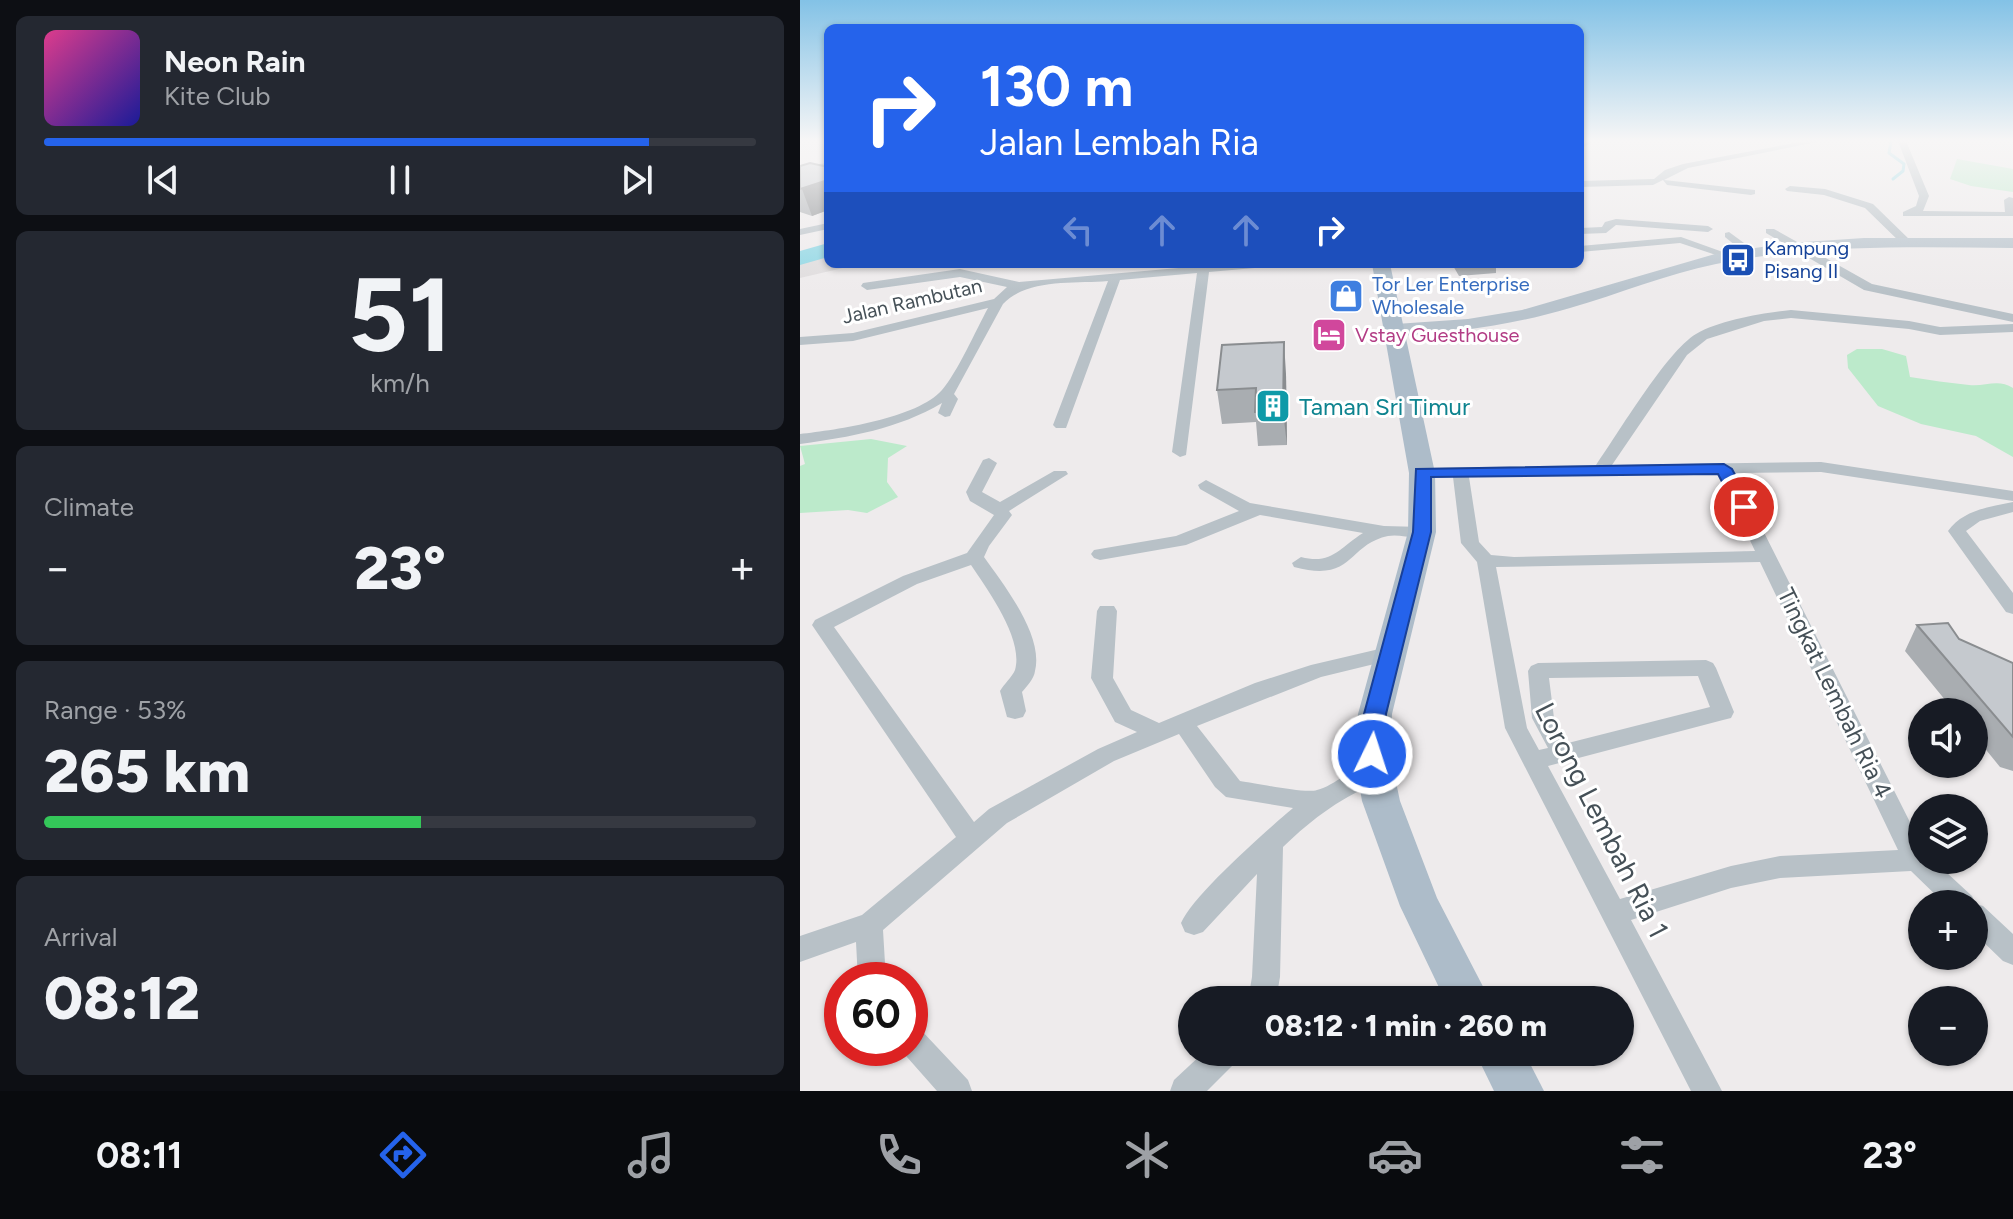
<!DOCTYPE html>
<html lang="en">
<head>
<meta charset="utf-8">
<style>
  :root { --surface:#171b24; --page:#242831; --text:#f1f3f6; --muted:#9ea1a6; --line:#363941; --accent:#2563eb }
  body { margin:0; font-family:Figtree,sans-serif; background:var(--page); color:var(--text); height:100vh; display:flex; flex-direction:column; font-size:30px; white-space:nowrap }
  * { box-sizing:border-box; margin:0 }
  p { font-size:26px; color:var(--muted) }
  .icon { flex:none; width:44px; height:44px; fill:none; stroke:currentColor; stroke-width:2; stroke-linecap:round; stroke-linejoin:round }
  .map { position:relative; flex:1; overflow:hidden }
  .side { display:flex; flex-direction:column; gap:16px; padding:16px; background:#0d0f14; width:800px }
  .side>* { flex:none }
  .top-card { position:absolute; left:24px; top:24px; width:760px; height:244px; border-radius:12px; box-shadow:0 2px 6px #0004; background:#2563eb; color:#fff; overflow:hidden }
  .tools { position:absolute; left:1108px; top:698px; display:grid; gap:16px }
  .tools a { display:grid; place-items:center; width:80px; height:80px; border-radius:50%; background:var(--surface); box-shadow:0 2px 6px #0004; font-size:40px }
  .speed { position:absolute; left:24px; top:962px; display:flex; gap:16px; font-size:40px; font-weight:700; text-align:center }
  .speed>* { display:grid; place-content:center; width:104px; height:104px; border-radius:50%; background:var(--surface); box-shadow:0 2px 6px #0004; line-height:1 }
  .speed .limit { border:12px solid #d22; background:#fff; color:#111 }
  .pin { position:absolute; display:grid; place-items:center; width:68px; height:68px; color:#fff; margin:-34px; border:4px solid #fff; border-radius:50%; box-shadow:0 2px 8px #0007 }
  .me { position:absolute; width:88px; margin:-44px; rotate:4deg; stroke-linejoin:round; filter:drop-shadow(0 0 6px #0008) }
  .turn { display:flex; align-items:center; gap:28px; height:168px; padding:0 24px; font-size:36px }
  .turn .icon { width:104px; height:104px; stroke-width:2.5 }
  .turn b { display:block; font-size:56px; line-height:68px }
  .lanes { display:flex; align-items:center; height:76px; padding:0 24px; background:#0003; justify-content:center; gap:40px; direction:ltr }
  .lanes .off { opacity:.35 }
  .big { font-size:60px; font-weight:800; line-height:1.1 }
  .side .widget { flex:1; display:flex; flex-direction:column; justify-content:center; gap:12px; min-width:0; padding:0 28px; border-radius:12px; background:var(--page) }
  .side .dial { align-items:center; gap:0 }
  .dial b { font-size:104px; line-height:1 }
  .song { display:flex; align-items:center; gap:24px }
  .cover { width:96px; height:96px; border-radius:12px; background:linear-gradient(135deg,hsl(330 70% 55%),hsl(240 70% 35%)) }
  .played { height:8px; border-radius:4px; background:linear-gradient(90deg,var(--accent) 85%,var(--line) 85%) }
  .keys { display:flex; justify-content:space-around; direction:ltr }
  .heat { display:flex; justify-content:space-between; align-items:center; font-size:44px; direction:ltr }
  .charge { height:12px; border-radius:6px; background:linear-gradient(90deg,#34c759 53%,var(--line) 0) }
  .trip { position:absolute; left:378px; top:986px; width:456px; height:80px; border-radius:40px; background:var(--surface); box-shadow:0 2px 6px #0004; font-weight:800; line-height:80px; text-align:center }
  .tab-bar { display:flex; height:128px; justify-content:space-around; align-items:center; background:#090b0e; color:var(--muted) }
  .tab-bar .icon { width:56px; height:56px }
  .tab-bar .on { color:var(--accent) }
  .tab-bar b { font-size:36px; color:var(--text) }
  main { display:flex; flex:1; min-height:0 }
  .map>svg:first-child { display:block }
  .education { fill:#dfdcdd }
  .green { fill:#bceacb }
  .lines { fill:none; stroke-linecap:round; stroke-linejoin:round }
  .stream { stroke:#8cd6e4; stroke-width:3 }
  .river { fill:#8cd6e4; fill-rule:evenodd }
  .minor { fill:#b8c1c7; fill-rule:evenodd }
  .secondary { fill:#b8c3cc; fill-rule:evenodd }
  .primary { fill:#adbcc9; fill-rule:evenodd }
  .wall { fill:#a9adb1 }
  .shaded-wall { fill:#8a8d90 }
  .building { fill:#c5c9ce; stroke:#8a8d90; stroke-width:2 }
  .route { fill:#2563eb; stroke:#184099; stroke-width:2 }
  .labels { text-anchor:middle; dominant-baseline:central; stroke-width:6; stroke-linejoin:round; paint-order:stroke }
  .far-transit-label { font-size:20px; fill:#164399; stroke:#fff; text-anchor:start }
  .far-shop-label { font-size:20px; fill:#366cbe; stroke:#fff; text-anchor:start }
  .far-street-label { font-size:20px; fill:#455057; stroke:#fff }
  .far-hotel-label { font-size:20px; fill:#b23c85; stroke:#fff; text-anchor:start }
  .culture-label { font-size:24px; fill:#0d838f; stroke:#fff; text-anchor:start }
  .street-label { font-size:24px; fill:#455057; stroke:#fff }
  .near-street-label { font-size:28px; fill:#455057; stroke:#fff }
</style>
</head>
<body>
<main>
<section class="side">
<div class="widget">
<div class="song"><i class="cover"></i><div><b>Neon Rain</b><p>Kite Club</p></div></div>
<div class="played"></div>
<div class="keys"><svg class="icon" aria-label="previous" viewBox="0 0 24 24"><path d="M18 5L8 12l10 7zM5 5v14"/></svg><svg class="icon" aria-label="pause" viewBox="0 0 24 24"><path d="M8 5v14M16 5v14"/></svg><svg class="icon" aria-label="next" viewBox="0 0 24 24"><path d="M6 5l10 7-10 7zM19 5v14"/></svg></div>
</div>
<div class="widget dial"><b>51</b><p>km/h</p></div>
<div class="widget"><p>Climate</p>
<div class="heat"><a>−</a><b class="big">23°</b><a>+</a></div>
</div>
<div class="widget"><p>Range · 53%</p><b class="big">265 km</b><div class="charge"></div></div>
<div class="widget"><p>Arrival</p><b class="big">08:12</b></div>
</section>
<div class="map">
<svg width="1213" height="1091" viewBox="0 0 1213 1091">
  <rect width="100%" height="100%" fill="#eeebec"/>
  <path class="education" d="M28,252V264H60L0,278V260Z"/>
  <g class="green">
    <path d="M1157,159L1213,169V192L1171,186L1150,179Z"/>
    <path d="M1057,349H1082L1106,356L1110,377C1130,380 1149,383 1169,385C1185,387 1198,378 1213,388V457L1176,436L1121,424L1078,406L1048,368L1047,355Z"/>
    <path d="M71,439L107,446L88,458L87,482L98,497L67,513L48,510L0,513V466L5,464L0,446Z"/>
  </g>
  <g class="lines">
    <path class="stream" d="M1091,141L1089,153L1104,164L1103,171L1093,179"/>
    <path class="river" d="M28,243V257L0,265V251Z"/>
    <g class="minor">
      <path d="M783,141H793L780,150V143Z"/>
      <path d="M1005,141H1022L888,168L864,180L955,190V194L951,195L867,185L863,180L853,185L780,187V181L854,179L865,170L883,164Z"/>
      <path d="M1098,141H1106L1129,196L1123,211L1205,212L1204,200L1209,197L1213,198V216H1103V212L1116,206L1119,196Z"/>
      <path d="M28,163V169L0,172V166Z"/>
      <path d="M990,186L1025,189L1073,204L1113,243L1103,245L1065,208L1024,195L987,191L985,189Z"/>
      <path d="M816,219L908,226L913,229L908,232L816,225L806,233L780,234V228L802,227L805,222Z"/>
      <path d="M28,223V229L0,235V229Z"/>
      <path d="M966,229H974L1072,284L1213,314V322L1064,290L966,233Z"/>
      <path d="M929,232L955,251V255H947L925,237V233Z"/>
      <path d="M881,237L934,256L928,259L880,243L780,252V246Z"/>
      <path d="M424,264H472L466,267L409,272L386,455L380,457L372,452L397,273L320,280L266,428H256L253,425L308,281C274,284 228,278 203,304L154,394L158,399L150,416L145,417L138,413L142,403C98,429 50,437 0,444V434C36,430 118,418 142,390C157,373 176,330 188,308L53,341L0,345V337L53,333L194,299L207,287L160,277L67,290L61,286L63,283L160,269L219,282Z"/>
      <path d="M991,310L1109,321L1140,327L1213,324V332L1140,335L1109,329L991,318L964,321L907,339L887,355L812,465L1021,462L1213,491V501L1021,472L934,473L1122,846V860H1133L1172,896L1176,904L1183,906L1213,934V965L1203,961L1174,933V904H1145L1111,871L980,878L931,888L831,920L922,1091H891L705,728L677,562L661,543L653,477L622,478L614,473L622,468L796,465C818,434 866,352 896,334C920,320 964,313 991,310ZM918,473L955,551L714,557L691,555L679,542L669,477ZM960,562L1098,850L980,856L931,866L820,899L748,766L923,720L931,718L934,712L916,668L913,663L906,660L738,663L731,666L728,671L732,718L748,748L739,750L727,728L696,567ZM898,676L910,707L768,743L754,718L749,678Z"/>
      <path d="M189,458L197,463L182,492L200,502L254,471H266L268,474L209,511L212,515L189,546L184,557C203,584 244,635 235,671C234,679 227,686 222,692L226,711L223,717L215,719L207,717L200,691C204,684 212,677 215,670C224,639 187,589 171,565L117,584L34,627L174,822L189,809L298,749L337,732L315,722L291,678L297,611L300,606H314L317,611L313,678L331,710L359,723L455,683L511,665L592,646L599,648L602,653L599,658L521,677L397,726L440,781C456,783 505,794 517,790C538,785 558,759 582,767L586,774L582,781C544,795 513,818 483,847L480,977L476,1000H448L452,977L457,874L403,932L394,935L385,932L381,923C393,895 467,830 493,808L426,797L415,787L379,734L314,761L207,823L83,930L86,980H58L56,942L0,962V936L62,915L156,837L12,625L15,620L103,576L167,553L194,515L170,501L166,492L183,460Z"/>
      <path d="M406,480L450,503L584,526L622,527L631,532C620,543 602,533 588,536C546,545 555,583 494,567L492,563L501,557C532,565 539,548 563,533L460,515L386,545L300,560L294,558L291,554L294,550L376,536L439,511L400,489L398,485Z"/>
      <path d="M1213,502V512L1180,521L1166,531L1213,593V614L1206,612L1148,531C1163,510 1189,507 1213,502Z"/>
      <path d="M110,1024L120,1029L168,1080L172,1091H137L99,1048H110Z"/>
      <path d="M404,1052H441L436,1062L407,1091H370L374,1080Z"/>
    </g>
    <path class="secondary" d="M1064,238H1213V248C1114,247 1013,244 916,264C866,274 819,294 770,308C713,325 655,333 596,336L587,330L596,324L668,319L722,310L915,254L989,243Z"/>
    <g class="primary">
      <path d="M572,264H590L635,473L636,532L592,714L590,754L600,801L637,898L690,1000H645L600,906L562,801L554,754L558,714L608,532L609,473Z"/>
      <path d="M675,1052H724L744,1091H694Z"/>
    </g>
  </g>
  <g class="wall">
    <path d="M0,166L28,167V210L12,216L0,212Z"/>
    <path d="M652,264H696V273L659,276Z"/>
    <path d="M486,374L487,445L458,446L456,422L422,424L417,390Z"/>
    <path d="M1117,625L1213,663V771L1200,767L1174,735V712H1155L1105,651Z"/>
  </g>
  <g class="shaded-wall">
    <path d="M28,180V210L12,216L2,189Z"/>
    <path d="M484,342L486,374L487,445L483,411Z"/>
  </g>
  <g class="building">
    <path d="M10,163L28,167V180L0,189V166Z"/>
    <path d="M484,342L483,411L455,412L456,388L417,390L422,345Z"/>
    <path d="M1148,623L1159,639L1213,663V737L1117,625Z"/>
  </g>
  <linearGradient id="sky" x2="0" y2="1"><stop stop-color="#83c2e6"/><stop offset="0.48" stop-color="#f7f6f6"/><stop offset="1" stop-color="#f7f6f6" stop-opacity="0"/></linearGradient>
  <rect width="1213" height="293" fill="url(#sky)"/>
  <path class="route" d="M924,464L932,469L952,507L950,511H937L918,474L631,477V532L586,714L583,754L580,760L572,763L564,760L560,754L564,714L613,532L616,469Z"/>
  <defs>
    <g id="bus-square" transform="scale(1.8)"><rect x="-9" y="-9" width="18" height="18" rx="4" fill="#1a4fb4" stroke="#fff"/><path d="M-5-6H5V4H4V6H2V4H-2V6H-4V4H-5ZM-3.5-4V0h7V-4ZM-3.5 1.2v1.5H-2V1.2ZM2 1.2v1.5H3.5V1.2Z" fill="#fff"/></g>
    <g id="shop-square" transform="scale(1.8)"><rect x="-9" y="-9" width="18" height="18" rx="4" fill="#3f7fe0" stroke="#fff"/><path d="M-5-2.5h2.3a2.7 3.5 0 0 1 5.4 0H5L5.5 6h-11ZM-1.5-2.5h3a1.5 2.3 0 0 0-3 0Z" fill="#fff"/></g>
    <g id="hotel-square" transform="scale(1.8)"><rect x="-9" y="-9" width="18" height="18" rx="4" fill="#d1479c" stroke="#fff"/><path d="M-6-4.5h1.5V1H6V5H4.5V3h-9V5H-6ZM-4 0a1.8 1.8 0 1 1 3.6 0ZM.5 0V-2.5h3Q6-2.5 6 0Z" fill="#fff"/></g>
    <g id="building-square" transform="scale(1.8)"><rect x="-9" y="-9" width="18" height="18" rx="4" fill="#0f9aa8" stroke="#fff"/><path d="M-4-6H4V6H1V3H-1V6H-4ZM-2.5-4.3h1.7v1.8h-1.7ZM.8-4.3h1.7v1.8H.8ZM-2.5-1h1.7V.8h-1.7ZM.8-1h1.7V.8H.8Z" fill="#fff"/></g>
  </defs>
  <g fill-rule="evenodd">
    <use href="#bus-square" x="938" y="260"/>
    <use href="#shop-square" x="546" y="296"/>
    <use href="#hotel-square" x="529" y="335"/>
    <use href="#building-square" x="473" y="406"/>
  </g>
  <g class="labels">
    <g class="far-transit-label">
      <text x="964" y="248">Kampung<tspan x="964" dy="23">Pisang II</tspan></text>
    </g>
    <g class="far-shop-label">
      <text x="572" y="284">Tor Ler Enterprise<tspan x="572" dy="23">Wholesale</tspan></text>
    </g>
    <g class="far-street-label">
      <text transform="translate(112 301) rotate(-13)">Jalan Rambutan</text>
    </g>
    <g class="far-hotel-label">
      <text x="555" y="335">Vstay Guesthouse</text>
    </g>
    <g class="culture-label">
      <text x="499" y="406">Taman Sri Timur</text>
    </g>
    <g class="street-label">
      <text transform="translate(1035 693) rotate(64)">Tingkat Lembah Ria 4</text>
    </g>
    <g class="near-street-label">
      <text transform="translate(802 820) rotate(63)">Lorong Lembah Ria 1</text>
    </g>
  </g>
</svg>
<div class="tools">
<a><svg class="icon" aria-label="sound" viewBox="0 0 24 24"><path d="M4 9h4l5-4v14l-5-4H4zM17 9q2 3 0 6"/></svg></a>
<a><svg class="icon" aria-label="layers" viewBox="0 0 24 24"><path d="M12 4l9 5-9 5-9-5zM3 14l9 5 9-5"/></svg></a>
<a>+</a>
<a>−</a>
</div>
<div class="speed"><div class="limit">60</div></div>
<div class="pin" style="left:944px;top:507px;background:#d93025"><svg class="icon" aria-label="arrive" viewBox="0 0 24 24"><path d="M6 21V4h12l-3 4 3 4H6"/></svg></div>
<svg class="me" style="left:572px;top:754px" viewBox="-20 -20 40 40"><circle r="17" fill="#2563eb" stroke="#fff" stroke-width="3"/><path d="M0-11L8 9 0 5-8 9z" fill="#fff"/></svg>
<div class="trip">08:12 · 1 min · 260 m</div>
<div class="top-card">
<div class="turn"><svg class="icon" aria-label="right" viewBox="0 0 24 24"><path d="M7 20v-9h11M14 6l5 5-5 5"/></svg><div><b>130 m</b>Jalan Lembah Ria</div></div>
<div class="lanes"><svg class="icon off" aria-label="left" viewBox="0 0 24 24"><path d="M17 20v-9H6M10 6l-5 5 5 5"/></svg><svg class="icon off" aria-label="ahead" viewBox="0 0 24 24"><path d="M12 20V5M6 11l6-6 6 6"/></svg><svg class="icon off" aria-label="ahead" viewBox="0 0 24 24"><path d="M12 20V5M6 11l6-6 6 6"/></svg><svg class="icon" aria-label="right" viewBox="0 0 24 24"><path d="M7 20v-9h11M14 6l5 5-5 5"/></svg></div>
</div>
</div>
</main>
<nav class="tab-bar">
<b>08:11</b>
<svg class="icon on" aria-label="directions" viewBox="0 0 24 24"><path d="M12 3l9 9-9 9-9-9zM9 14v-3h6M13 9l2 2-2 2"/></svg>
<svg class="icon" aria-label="music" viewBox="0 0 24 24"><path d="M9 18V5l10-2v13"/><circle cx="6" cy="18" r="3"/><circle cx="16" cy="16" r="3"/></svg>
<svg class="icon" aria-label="phone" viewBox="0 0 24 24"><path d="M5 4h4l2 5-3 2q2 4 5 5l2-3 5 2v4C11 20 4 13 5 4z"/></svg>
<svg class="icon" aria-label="climate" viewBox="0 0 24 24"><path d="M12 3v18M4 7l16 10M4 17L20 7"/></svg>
<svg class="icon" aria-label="car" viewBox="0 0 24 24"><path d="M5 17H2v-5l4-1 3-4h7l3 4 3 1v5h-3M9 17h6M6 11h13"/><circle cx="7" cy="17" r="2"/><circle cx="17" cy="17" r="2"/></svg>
<svg class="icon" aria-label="filters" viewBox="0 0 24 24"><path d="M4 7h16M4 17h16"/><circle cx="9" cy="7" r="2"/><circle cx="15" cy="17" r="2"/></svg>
<b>23°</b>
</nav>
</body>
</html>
